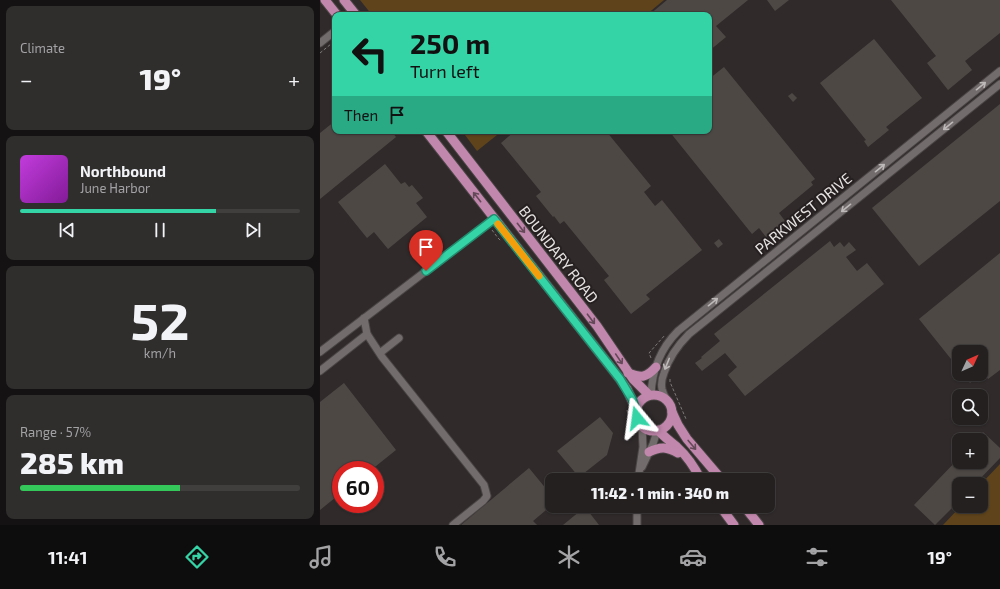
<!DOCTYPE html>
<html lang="en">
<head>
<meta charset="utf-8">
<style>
  :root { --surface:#242020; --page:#302d2d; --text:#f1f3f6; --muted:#a3a3a5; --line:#413e3e; --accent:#35d4a7 }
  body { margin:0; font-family:"Exo 2",sans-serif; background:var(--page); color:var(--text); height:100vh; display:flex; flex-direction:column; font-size:15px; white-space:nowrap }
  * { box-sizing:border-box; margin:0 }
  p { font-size:13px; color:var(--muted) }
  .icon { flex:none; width:22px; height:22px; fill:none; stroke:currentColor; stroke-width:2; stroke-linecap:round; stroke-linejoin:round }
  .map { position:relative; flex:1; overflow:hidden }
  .drawer { display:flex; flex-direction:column; gap:6px; padding:6px; background:#141212; width:320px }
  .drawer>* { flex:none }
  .banner { position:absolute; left:12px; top:12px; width:380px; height:122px; border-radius:8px; box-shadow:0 1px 3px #0004,0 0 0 1px var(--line); background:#35d4a7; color:#111; overflow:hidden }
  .needle { width:26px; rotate:46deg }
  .fabs { position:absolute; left:632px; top:345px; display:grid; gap:8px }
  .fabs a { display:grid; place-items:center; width:36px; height:36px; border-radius:8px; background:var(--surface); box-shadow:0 1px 3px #0004,0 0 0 1px var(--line); font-size:20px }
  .speed { position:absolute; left:12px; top:461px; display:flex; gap:8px; font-size:20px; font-weight:700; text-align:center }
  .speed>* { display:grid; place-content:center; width:52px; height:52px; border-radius:50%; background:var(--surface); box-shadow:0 1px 3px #0004,0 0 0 1px var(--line); line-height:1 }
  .speed .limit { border:6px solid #d22; background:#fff; color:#111 }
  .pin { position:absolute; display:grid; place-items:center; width:34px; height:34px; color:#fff; margin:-41px -17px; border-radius:50% 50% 50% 0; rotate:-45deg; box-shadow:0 0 4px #0007 }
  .pin .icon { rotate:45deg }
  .me { position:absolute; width:44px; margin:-22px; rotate:344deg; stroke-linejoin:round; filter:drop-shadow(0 0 3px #0008) }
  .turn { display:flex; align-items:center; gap:14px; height:84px; padding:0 12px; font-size:18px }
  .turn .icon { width:52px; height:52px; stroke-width:2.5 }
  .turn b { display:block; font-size:28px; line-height:34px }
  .then { display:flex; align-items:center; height:38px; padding:0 12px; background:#0003; gap:8px; font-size:15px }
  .big { font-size:30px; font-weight:800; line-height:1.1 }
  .drawer .widget { flex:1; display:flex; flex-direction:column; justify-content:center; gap:6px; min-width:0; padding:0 14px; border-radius:8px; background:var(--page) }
  .drawer .dial { align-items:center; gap:0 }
  .dial b { font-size:52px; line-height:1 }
  .song { display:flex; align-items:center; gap:12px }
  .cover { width:48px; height:48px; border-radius:6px; background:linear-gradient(135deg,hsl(290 70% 55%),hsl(290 70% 35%)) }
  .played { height:4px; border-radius:2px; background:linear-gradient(90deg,var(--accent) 70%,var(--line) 70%) }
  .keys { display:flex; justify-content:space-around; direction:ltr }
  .heat { display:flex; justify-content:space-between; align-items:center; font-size:22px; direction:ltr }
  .charge { height:6px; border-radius:3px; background:linear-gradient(90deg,#34c759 57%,var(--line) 0) }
  .trip { position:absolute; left:225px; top:473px; width:230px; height:40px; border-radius:8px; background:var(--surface); box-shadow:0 1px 3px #0004,0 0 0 1px var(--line); font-weight:800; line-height:40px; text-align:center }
  .dock { display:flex; height:64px; justify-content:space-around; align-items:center; background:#0e0d0d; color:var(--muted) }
  .dock .icon { width:28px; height:28px }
  .dock .active { color:var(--accent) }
  .dock b { font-size:18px; color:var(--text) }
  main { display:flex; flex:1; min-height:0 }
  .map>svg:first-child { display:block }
  .green { fill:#5e431b }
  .building { fill:#4e4845 }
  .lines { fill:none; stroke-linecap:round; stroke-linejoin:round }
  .minor-casing { stroke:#4a4545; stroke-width:9 }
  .major-casing { stroke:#4a4545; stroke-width:11 }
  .path { stroke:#7f7a7a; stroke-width:1; stroke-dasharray:3 2; stroke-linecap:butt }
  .minor { stroke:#736c6c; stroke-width:7 }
  .major { stroke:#c287ad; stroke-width:9 }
  .oneway { stroke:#beb9b9 }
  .oneway2 { stroke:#644959 }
  .route-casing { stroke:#228a6d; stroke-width:10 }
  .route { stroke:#35d4a7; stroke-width:7 }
  .slow { stroke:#f59e0b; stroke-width:7 }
  .labels { text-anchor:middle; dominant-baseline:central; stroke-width:4; stroke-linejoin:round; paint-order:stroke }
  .street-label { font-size:15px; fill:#e7e3e3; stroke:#262021 }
</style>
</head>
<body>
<main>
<section class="drawer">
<div class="widget"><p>Climate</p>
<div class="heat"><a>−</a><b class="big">19°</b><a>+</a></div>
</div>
<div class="widget">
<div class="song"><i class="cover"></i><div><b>Northbound</b><p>June Harbor</p></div></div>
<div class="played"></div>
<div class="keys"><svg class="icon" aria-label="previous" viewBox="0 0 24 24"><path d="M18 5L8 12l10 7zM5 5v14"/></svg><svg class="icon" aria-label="pause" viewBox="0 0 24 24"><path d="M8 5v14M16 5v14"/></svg><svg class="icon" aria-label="next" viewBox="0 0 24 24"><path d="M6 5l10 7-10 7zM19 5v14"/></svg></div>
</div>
<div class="widget dial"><b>52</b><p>km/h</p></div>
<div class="widget"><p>Range · 57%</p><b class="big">285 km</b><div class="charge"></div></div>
</section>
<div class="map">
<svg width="680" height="525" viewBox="0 0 680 525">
  <rect width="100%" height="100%" fill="#302a2b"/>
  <g class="green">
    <path d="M40,0H344L326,15H52Z"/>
    <path d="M142,131H182L157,151Z"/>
    <path d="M680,464V525H623L641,506H661V484Z"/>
  </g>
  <g class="building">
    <path d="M347,0H428L396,26L406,37L389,51V15H329Z"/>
    <path d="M447,0H469L455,11Z"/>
    <path d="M571,0H680V33L645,61L652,70L628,90L607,63L616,56Z"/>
    <path d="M554,39L602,98L566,127L569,130L548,147L544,141L546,140L500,83Z"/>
    <path d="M404,67L495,179L491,182L493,185L459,213L465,221L446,237L439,228L432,234L349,131H389V79Z"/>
    <path d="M472,93L477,98L473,102L468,96Z"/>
    <path d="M680,104V201L599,266L552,208Z"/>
    <path d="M15,121V131H71L76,137L0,199V133Z"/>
    <path d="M195,131H286L331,186L324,192L335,206L342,200L382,250L326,295L330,299L311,314L284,280L289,276L244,221L240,224L234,216L233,217L216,196L221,192L181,143Z"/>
    <path d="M65,164L81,184L85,182L89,187L92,185L103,198L96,203L107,217L68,249L54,232L47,238L18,202Z"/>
    <path d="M399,239L403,244L398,248L394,243Z"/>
    <path d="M510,241L514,247L520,242L524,247L529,242L536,250L526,257L537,271L547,263L564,284L425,396L408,375L417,367L405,353L382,371L375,363L382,358L381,357L400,341L394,334Z"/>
    <path d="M680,253V370L668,379L661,370V352H639V369L599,319Z"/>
    <path d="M643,374H661L650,383Z"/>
    <path d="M24,383L76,450L51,470H21V493L0,510V402Z"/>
    <path d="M280,417L293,433L287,455L259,477L237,451Z"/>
    <path d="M663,432L680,448V458L655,484H639V501L615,525L594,505L639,458V462H661V440H656Z"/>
    <path d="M209,468L232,496V505L213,521L217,525H141Z"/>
    <path d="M265,507L279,525H243Z"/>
  </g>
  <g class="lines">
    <g class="minor-casing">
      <g id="minor">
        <path d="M0,43L15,31"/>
        <path d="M44,318L47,334L62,357L164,485L167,496L163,501L133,525"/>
        <path d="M0,352L174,219"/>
        <path d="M60,353L79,338"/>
        <path d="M0,371L47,334"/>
        <path d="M331,395C332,371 341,348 358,331L680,71"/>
        <path d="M347,400C345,397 343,393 342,389C341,384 342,378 344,373C349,357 357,346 369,334L680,84"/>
        <path d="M322,467L333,444L337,431"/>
        <path d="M318,480L323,447L322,426"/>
        <path d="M317,506V525"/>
      </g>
    </g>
    <g class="major-casing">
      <g id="major">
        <path d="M5,0L17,15"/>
        <path d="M24,0L36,15"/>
        <path d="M106,131L300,379L307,389L316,410"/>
        <path d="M126,131L277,326L313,379L329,395"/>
        <path d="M308,373C322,378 326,378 336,367"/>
        <circle cx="334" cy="413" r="18"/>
        <path d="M352,412L358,425L367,439L402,480"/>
        <path d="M338,430C344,437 350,441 357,447C367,456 375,468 381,480"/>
        <path d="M329,452C341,446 347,447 358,453"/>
        <path d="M400,506L414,525"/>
        <path d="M424,506L439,525"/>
      </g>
    </g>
    <g class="path">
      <path d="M0,53L11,44L15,43"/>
      <path d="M172,230L178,238L181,241"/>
      <path d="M331,358L329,353L345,335"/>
      <path d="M350,379V382L366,419"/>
      <path d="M307,410L309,419L315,432"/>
    </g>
    <use href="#minor" class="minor"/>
    <use href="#major" class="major"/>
  </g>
  <defs><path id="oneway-shaft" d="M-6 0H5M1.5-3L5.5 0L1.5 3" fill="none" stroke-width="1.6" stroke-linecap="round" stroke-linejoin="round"/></defs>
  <g class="oneway">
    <use href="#oneway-shaft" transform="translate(661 86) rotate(-39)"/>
    <use href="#oneway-shaft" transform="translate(628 126) rotate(141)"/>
    <use href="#oneway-shaft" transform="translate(560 168) rotate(-39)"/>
    <use href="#oneway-shaft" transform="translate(526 208) rotate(141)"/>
    <use href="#oneway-shaft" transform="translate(393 302) rotate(-39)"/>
    <use href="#oneway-shaft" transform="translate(347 364) rotate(112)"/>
  </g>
  <g class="oneway2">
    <use href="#oneway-shaft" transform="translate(157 197) rotate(-128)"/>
    <use href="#oneway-shaft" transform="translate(201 228) rotate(52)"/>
    <use href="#oneway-shaft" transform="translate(271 319) rotate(53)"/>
    <use href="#oneway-shaft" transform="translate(299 359) rotate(56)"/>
    <use href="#oneway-shaft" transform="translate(372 445) rotate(50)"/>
  </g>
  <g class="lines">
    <g class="route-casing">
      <path id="route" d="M106,271L174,219L300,379L312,399L316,410L317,418"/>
    </g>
    <use href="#route" class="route"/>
    <path class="slow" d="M178,224L219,276"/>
  </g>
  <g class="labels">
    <g class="street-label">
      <text transform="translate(483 213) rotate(-39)">PARKWEST DRIVE</text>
      <text transform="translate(239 254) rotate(52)">BOUNDARY ROAD</text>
    </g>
  </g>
</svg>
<div class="fabs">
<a><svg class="needle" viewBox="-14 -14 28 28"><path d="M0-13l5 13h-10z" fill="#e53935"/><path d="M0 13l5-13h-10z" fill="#a3a3a5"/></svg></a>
<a><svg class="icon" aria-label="search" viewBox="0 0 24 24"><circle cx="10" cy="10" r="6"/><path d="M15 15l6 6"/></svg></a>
<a>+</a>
<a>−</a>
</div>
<div class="speed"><div class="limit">60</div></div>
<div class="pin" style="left:106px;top:271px;background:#d93025"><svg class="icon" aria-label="arrive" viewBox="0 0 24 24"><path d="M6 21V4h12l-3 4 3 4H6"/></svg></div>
<svg class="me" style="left:317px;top:418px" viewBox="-20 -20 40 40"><path d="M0-17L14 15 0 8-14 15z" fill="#35d4a7" stroke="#fff" stroke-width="4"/></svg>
<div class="trip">11:42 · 1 min · 340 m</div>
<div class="banner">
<div class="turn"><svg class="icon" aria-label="left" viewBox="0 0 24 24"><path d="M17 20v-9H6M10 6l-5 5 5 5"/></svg><div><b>250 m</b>Turn left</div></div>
<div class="then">Then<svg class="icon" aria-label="arrive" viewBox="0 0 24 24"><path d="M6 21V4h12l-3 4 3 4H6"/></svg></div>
</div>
</div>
</main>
<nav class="dock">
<b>11:41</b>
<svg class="icon active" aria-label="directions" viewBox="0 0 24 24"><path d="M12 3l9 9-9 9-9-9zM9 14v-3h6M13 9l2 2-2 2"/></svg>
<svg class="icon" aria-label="music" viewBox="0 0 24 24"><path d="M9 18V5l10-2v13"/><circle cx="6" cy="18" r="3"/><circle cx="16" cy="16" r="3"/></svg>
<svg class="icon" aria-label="phone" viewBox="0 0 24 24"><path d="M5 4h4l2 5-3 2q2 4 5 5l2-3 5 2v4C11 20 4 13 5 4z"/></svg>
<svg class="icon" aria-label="climate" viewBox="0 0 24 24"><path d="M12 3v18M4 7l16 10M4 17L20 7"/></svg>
<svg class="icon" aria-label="car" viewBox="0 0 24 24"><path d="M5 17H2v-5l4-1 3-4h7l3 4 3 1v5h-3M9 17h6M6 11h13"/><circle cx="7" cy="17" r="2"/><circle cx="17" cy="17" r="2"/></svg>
<svg class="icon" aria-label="filters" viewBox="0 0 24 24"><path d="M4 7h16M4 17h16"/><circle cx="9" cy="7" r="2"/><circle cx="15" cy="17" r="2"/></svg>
<b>19°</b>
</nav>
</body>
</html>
